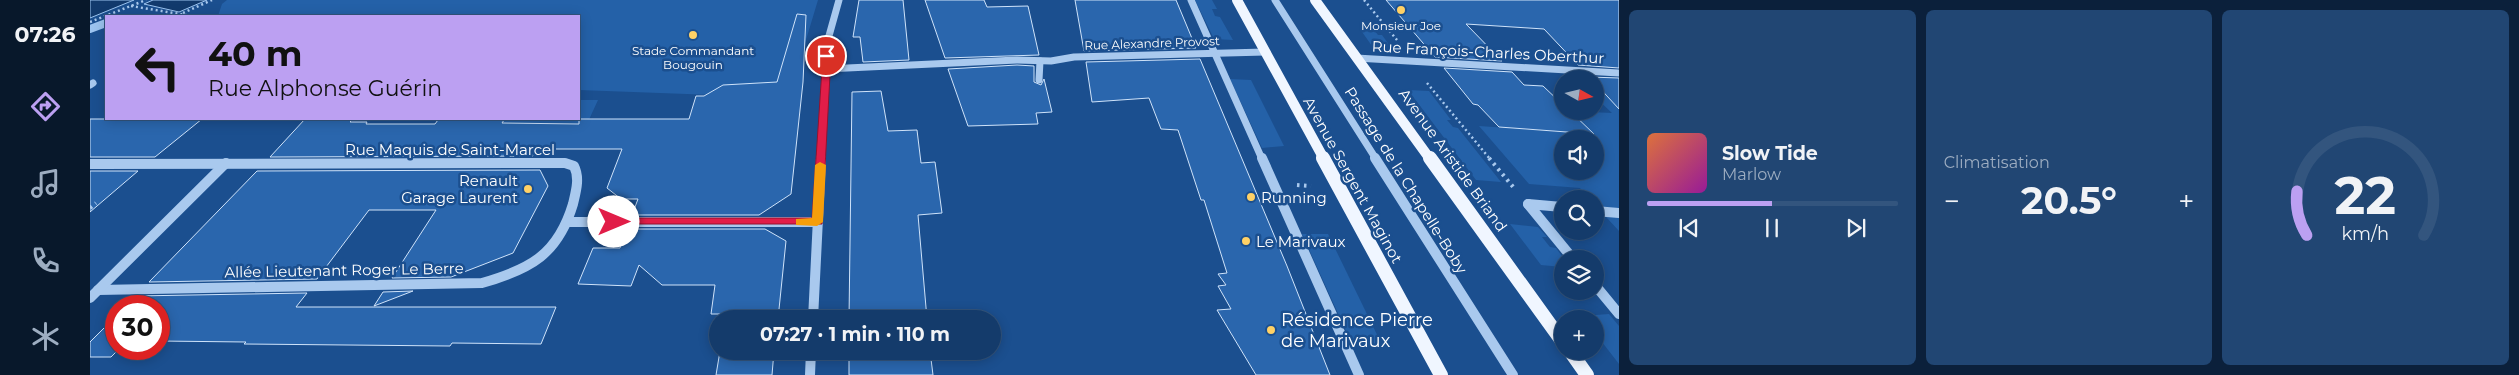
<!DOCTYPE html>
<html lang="fr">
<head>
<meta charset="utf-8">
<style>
  :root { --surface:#143b6b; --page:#214673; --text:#f1f3f6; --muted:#9dadc1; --line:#33557e; --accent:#bca0f2 }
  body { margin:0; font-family:Montserrat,sans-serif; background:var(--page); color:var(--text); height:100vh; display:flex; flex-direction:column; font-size:19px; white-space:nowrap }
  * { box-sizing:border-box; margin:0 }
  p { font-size:16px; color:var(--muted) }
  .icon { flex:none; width:28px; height:28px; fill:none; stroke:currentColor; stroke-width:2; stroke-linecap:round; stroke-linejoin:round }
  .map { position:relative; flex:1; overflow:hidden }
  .panel { display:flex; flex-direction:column; gap:10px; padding:10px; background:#0b203b; width:900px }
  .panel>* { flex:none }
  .top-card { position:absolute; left:15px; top:15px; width:475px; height:105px; border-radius:0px; box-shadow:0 2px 12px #0003,0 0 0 1px var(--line); background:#bca0f2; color:#111; overflow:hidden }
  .needle { width:32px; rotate:98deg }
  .tools { position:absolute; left:1464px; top:70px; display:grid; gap:10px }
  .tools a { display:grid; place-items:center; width:50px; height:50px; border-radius:50%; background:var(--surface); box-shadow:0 2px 12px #0003,0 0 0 1px var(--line); font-size:25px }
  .speed { position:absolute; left:15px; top:295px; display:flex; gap:10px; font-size:25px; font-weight:700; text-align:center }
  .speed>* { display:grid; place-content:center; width:65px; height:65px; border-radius:50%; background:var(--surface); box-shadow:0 2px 12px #0003,0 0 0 1px var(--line); line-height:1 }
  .speed .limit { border:8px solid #d22; background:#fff; color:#111 }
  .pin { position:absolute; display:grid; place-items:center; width:42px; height:42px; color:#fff; margin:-21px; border:2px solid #fff; border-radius:50%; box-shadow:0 1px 5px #0007 }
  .me { position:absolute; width:55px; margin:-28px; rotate:90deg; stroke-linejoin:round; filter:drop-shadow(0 0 4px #0008) }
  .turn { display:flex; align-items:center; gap:18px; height:105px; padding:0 20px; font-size:22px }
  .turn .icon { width:65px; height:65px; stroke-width:2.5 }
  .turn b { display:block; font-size:35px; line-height:42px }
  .big { font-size:38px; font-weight:700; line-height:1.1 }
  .panel .tile { flex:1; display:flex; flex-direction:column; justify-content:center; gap:8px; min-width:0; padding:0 18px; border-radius:8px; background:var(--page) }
  .panel .dial { align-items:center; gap:0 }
  .dial svg { height:130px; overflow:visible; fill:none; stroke:var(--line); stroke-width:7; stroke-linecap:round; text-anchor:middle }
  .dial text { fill:var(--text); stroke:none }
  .song { display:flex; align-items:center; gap:15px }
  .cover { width:60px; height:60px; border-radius:8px; background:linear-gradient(135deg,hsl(20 70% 55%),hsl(300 70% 35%)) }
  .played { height:5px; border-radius:2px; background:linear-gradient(90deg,var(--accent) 50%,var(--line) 50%) }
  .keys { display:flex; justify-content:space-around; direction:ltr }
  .heat { display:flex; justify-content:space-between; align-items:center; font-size:28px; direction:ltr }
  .panel .tiles { flex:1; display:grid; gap:10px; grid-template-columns:repeat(3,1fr) }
  .trip { position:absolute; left:619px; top:310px; width:292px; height:50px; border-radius:25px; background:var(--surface); box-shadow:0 2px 12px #0003,0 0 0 1px var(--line); font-weight:700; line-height:50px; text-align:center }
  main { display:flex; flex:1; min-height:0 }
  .menu { display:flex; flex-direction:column; width:90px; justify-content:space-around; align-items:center; background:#08182b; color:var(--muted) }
  .menu .icon { width:35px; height:35px }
  .menu .selected { color:var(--accent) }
  .menu b { font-size:22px; color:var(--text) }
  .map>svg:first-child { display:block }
  .green { fill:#2461a8; fill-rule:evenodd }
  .water { fill:#123a6d; stroke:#9cc4f0 }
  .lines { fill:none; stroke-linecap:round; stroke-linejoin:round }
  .stream { stroke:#9cc4f0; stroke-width:8 }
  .building { fill:#2a66ad; stroke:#cfe3fa }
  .path-far1 { stroke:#a9c9ee; stroke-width:2.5; stroke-dasharray:2 3; stroke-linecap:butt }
  .path { stroke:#a9c9ee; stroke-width:4; stroke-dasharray:2.5 4.5; stroke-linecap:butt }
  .minor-far1 { stroke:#a9c9ee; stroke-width:7 }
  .minor { stroke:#a9c9ee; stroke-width:10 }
  .major-far1 { stroke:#f0f6ff; stroke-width:10 }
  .major { stroke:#f0f6ff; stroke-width:14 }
  .route { fill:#e11d48; stroke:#92132f }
  .slow { fill:#f59e0b }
  .poi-dot { fill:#ffd166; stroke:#1b4f8f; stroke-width:2 }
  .labels { text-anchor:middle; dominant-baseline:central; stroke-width:5; stroke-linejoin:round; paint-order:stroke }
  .far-poi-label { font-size:12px; fill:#fff; stroke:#1b4f8f }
  .far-street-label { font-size:12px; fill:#fff; stroke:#1b4f8f }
  .street-label { font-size:15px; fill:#fff; stroke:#1b4f8f }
  .poi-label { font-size:15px; fill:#fff; stroke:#1b4f8f; text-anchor:start }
  .near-poi-label { font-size:18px; fill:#fff; stroke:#1b4f8f; text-anchor:start }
</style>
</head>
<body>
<main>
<nav class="menu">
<b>07:26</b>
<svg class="icon selected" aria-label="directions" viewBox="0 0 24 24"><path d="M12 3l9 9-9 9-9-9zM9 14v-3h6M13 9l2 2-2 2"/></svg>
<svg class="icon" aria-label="music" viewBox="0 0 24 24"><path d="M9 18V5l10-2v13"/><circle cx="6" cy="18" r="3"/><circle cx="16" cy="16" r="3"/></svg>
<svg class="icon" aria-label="phone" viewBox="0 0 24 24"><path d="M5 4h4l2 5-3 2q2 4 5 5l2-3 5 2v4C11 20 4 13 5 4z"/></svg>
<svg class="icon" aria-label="climate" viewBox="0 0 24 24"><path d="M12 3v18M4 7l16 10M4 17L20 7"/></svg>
</nav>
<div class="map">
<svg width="1529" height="375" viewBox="0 0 1529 375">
  <rect width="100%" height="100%" fill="#1b4f8f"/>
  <g class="green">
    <path d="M137,0H728L700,93L624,95L489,90V16H128L132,4Z"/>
    <path d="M1105,0H1122L1127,9H1122L1125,16L1130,17L1143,40L1124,39Z"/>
    <path d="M1270,29L1284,30L1288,35H1292L1303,50L1282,46Z"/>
    <path d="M1140,79L1161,80L1194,146L1172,148Z"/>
    <path d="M1522,88L1529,94V231L1505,205V199H1499L1490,188L1439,184L1389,126L1503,134L1480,111L1522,113L1505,97V89ZM1472,139H1505V171H1472Z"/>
    <path d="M1318,90L1339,91L1361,120H1357L1363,127L1368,128L1411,182L1386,180Z"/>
    <path d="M489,100H508L497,124L412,123L415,119H489Z"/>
    <path d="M1420,224L1448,227L1457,237H1452L1460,247L1466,248L1474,259H1472V267L1451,265Z"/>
    <path d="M1212,234H1238L1293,347L1261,342Z"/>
    <path d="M1519,314L1529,326V364L1505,333V319H1494L1492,316Z"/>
  </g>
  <g class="water">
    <path d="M0,0H44L0,18Z"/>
    <path d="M63,0H117L89,12L54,4Z"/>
  </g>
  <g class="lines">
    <path class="stream" d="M0,29L16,23"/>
  </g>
  <g class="building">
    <path d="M769,0H813L819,60L773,62L770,37H763Z"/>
    <path d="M835,0H894L897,7L938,6L949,55L855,58Z"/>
    <path d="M985,0H1086L1106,48L994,51Z"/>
    <path d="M1296,0H1529V68L1488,65L1454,29L1376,24L1412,61L1345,57Z"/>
    <path d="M707,14L716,15L713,82L701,194L669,215H542L548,199H531L517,188L532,149H439L443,156L180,157L215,119H263L260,122H277L276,124H345L348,120H414L412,123L489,124V119H599L606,96H614L633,85L687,82Z"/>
    <path d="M1110,59L1197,266L1240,375H1166L1127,310L1141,309L1128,286L1136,285L1128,274L1137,273L1114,200H1111L1088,130L1071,129L1059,98L1002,102L996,62Z"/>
    <path d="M927,65L944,66V82L951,85L954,79L962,112L946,113L948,124L878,126L858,69Z"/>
    <path d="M1354,68L1422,72L1434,85L1453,86L1472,104V111H1480L1504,134L1409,127L1388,105L1383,104Z"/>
    <path d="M1499,77L1529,78V109L1505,83V79Z"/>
    <path d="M791,91L798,131L827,130L831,163L845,162L852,213L828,215L837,319H759L762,92Z"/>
    <path d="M0,119H112L65,157H0Z"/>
    <path d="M450,170L458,186L423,253L361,277L302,278L346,210H279L227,279L59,282L167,171Z"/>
    <path d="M0,171H48L0,212Z"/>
    <path d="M537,229H675L696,241L688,319H636L637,314H621L625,285H572L549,265L541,286L488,284L503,248H530Z"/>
    <path d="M323,291L284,306L293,292Z"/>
    <path d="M217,293L206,307H466L451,344L362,343L360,346L154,344L156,342L69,341V306H35L45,296Z"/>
    <path d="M26,316V349H29L21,357H0V342Z"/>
    <path d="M630,351H684L682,375H626Z"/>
    <path d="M759,351H840L843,375H759Z"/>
  </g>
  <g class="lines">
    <g class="path-far1">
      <path d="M1274,0L1307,40"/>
      <path d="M41,6L102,16"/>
      <path d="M93,13L122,0"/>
      <path d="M0,22L56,0"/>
      <path d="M1337,83L1400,159"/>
    </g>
    <g class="path">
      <path d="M1399,158L1424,188"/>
      <path d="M1207,185L1221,186"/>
      <path d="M0,208L6,203"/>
    </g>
    <g class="minor-far1">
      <path d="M1101,0L1172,159"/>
      <path d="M1185,0L1286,159"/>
      <path d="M1266,58L1529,73"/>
      <path d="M736,69L927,60L961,61L984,57L1175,52"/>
      <path d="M949,80L950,61"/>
      <path d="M0,85L3,83"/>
      <path d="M731,159L737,43L749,0"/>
    </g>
    <g class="minor">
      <path d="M1172,158L1269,375"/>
      <path d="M1285,158L1423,375"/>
      <path d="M0,164L475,163L484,166C490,178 486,191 483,204C468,254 441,269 392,283L8,290"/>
      <path d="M1438,204L1483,259"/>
      <path d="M1438,204L1472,207"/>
      <path d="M1505,211L1529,213"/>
      <path d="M478,222H727"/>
      <path d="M1505,285L1529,314"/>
      <path d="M0,298L136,163"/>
      <path d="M723,319L731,158"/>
      <path d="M720,375L721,351"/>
    </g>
    <g class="major-far1">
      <path d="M1147,0L1234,159"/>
      <path d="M1225,0L1340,159"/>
    </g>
    <g class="major">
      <path d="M1233,158L1351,375"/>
      <path d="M1340,158L1472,341"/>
      <path d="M1480,351L1497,375"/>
    </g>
  </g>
  <path class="route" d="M733,54L741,56L732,224H520V219L524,218H722Z"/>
  <path class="slow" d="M730,162L736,165L733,222L727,226L706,225V219L722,218L725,165Z"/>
  <g class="poi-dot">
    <circle cx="1311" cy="10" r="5"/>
    <circle cx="603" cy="35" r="5"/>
    <circle cx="438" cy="189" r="5"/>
    <circle cx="1161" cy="197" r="5"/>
    <circle cx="1156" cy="241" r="5"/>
    <circle cx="1181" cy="330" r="5"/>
  </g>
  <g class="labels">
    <g class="far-poi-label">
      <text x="1311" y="25">Monsieur Joe</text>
      <text x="603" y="50">Stade Commandant<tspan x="603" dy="14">Bougouin</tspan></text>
    </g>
    <g class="far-street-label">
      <text transform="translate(1062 43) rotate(-2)">Rue Alexandre Provost</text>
    </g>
    <g class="street-label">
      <text transform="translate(1398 52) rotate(3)">Rue François-Charles Oberthur</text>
      <text x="360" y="149">Rue Maquis de Saint-Marcel</text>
      <text transform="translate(1363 160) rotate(54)">Avenue Aristide Briand</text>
      <text transform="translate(1263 180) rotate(61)">Avenue Sergent Maginot</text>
      <text transform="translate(1316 180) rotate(58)">Passage de la Chapelle-Boby</text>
      <text transform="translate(254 270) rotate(-1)">Allée Lieutenant Roger Le Berre</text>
    </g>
    <g class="poi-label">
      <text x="428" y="180" text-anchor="end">Renault<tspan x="428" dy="17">Garage Laurent</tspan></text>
      <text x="1171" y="197">Running</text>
      <text x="1166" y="241">Le Marivaux</text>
    </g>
    <g class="near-poi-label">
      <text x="1191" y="320">Résidence Pierre<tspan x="1191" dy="21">de Marivaux</tspan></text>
    </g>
  </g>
</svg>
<div class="tools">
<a><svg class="needle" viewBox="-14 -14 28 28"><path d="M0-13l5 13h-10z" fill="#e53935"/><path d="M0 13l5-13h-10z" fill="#9dadc1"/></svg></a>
<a><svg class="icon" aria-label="sound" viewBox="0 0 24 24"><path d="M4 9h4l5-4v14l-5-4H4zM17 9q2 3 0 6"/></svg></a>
<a><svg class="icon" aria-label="search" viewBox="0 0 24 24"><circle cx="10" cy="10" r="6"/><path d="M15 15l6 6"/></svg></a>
<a><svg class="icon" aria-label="layers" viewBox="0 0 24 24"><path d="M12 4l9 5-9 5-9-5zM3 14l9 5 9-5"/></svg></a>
<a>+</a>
</div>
<div class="speed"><div class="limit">30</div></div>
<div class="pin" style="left:736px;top:56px;background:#d93025"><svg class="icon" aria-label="arrive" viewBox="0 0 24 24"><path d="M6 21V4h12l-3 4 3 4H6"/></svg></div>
<svg class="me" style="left:524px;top:222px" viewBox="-20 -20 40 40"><circle r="19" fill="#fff"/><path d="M0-13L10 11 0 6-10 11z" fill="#e11d48"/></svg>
<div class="trip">07:27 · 1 min · 110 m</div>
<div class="top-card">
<div class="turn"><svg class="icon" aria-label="left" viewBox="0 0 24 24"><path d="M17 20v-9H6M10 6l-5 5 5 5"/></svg><div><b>40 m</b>Rue Alphonse Guérin</div></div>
</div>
</div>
<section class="panel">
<div class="tiles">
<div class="tile">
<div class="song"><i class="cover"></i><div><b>Slow Tide</b><p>Marlow</p></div></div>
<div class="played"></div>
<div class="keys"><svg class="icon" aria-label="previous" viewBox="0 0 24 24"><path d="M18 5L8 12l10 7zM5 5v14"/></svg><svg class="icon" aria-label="pause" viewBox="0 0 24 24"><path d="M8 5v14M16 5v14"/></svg><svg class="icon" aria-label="next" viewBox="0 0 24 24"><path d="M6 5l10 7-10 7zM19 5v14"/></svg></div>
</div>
<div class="tile"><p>Climatisation</p>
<div class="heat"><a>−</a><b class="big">20.5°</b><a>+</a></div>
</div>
<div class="tile dial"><svg viewBox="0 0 100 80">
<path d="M14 69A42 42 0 1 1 86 69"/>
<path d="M14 69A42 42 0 0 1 8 42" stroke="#bca0f2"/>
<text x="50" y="56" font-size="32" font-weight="700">22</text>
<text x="50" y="72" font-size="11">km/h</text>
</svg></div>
</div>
</section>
</main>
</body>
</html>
